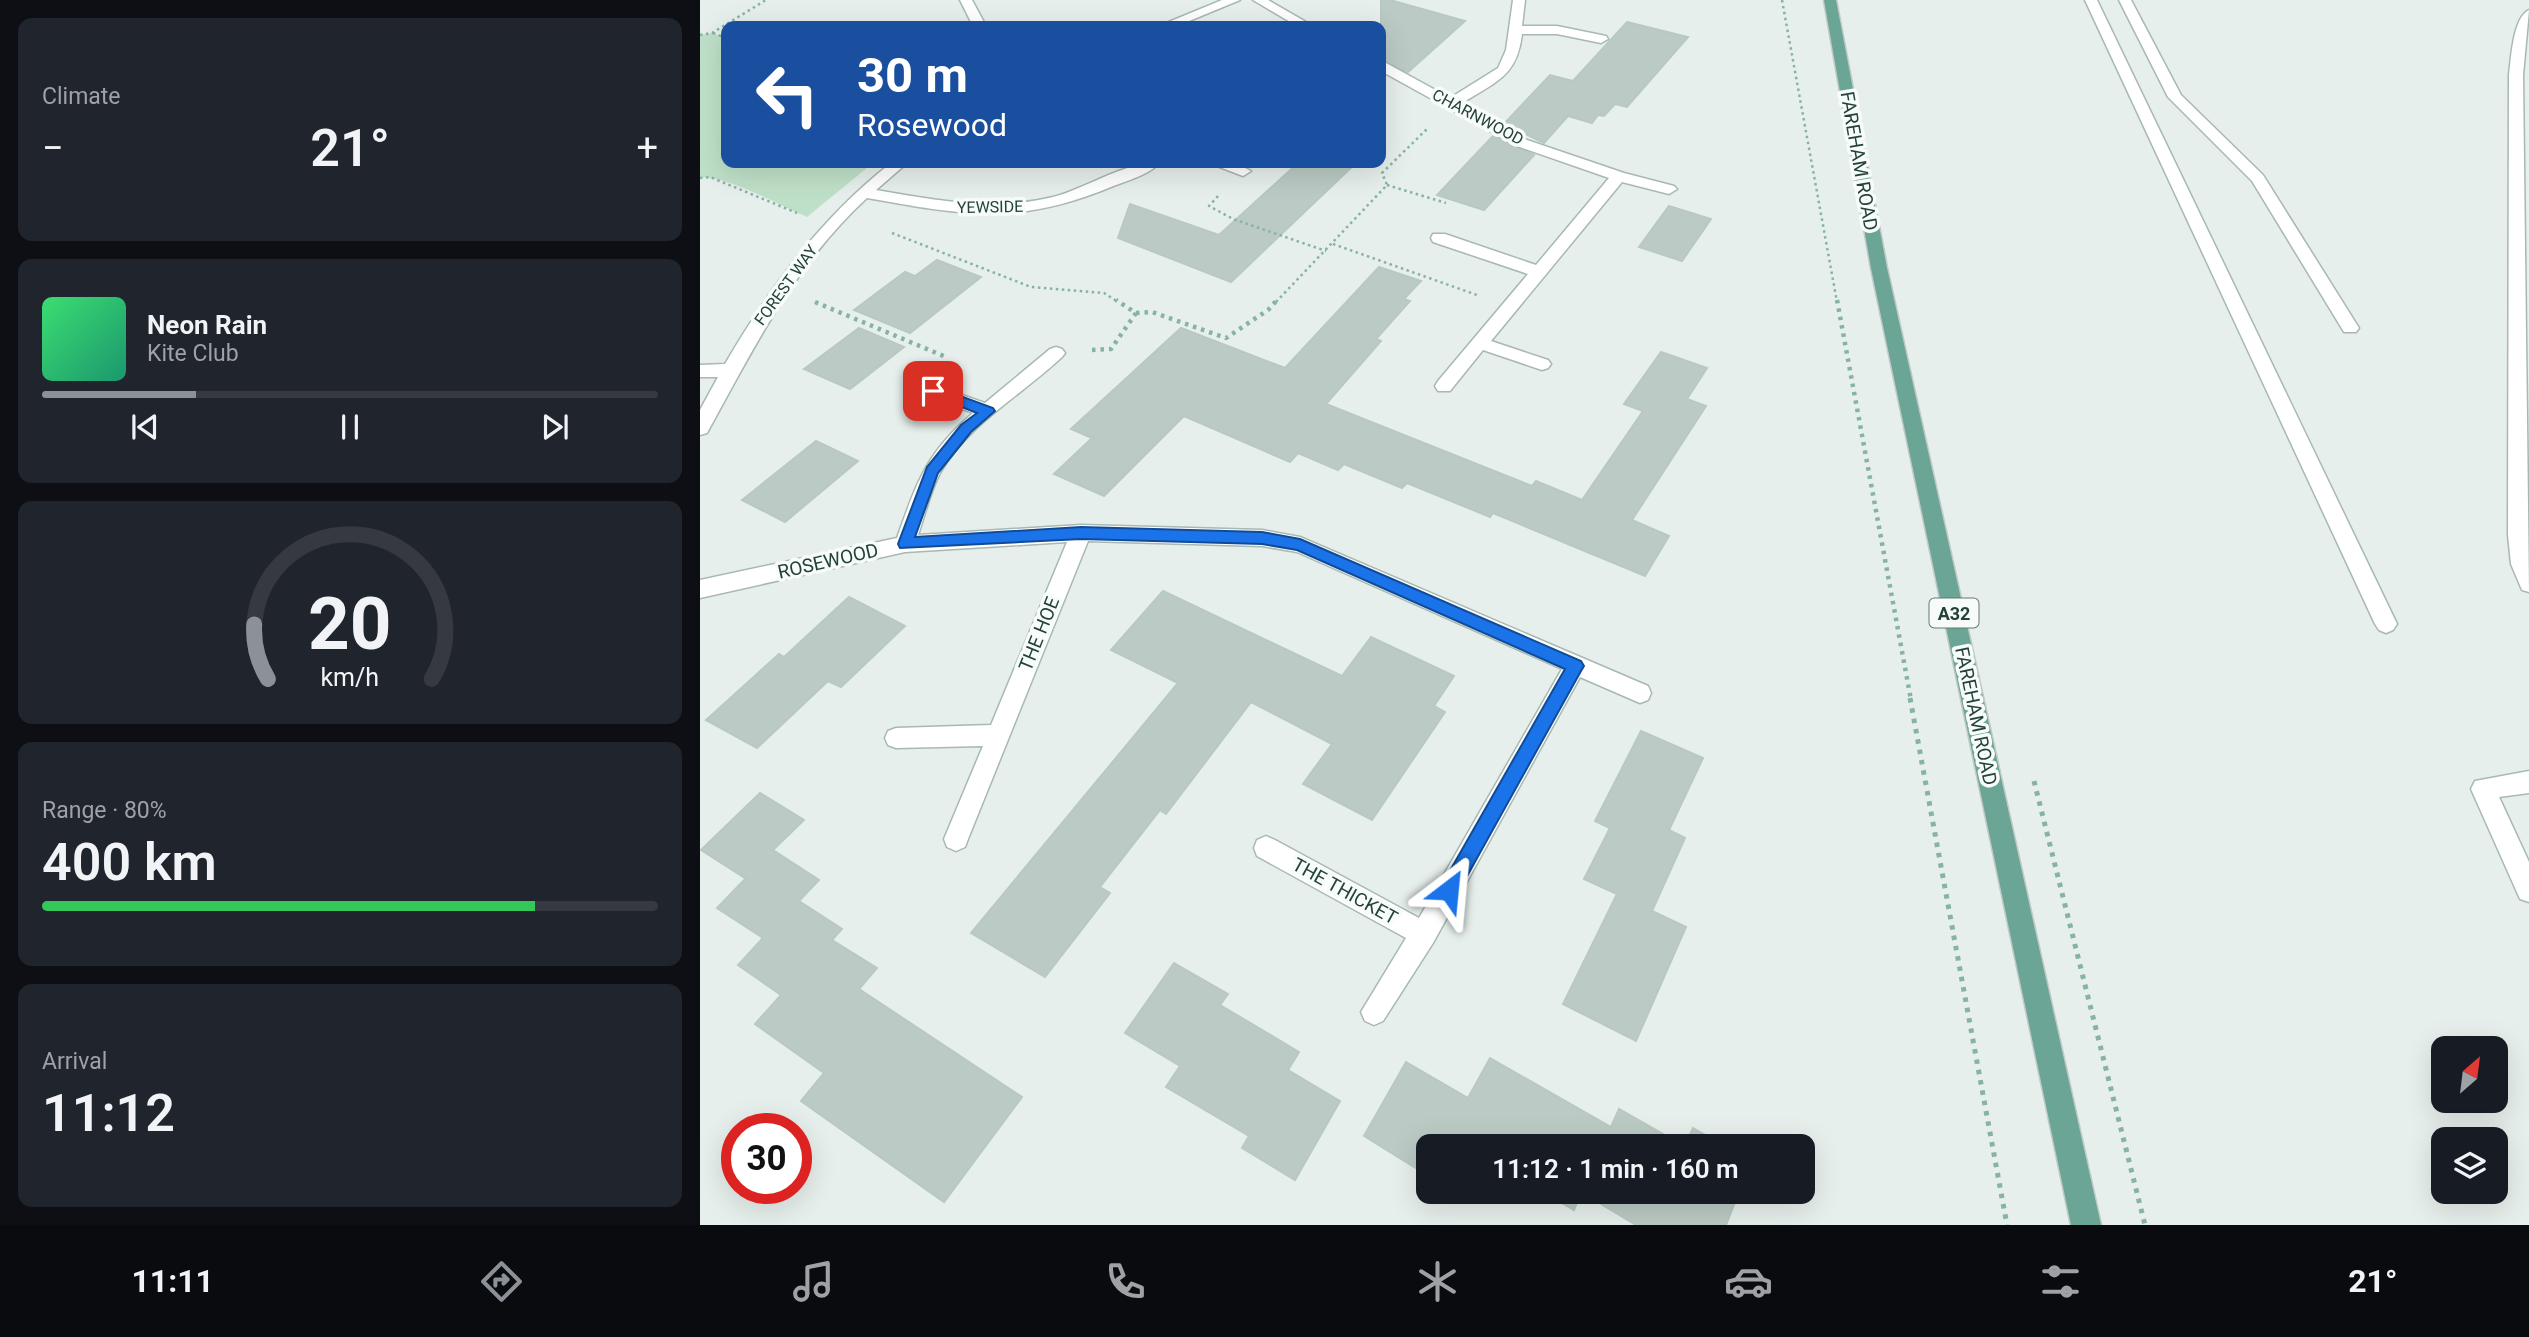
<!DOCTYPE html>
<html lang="en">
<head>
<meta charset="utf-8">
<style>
  :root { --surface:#171b24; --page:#20242c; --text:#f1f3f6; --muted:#9ea1a6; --line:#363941; --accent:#8c9099 }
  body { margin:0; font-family:Roboto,sans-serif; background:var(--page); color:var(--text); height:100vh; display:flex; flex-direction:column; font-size:26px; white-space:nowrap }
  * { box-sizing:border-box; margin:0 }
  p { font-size:23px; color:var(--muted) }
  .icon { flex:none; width:38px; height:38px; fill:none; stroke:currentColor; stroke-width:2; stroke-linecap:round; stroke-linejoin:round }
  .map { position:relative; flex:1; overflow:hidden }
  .side { display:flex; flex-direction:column; gap:18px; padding:18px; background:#0d0f14; width:700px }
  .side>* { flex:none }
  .banner { position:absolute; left:21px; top:21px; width:665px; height:147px; border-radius:14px; box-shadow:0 7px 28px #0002; background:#1a4fa0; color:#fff; overflow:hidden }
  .needle { width:46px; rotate:28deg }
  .tools { position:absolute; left:1731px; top:1036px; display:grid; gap:14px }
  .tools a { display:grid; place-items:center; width:77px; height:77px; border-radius:14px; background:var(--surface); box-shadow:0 7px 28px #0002; font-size:35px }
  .speed { position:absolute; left:21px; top:1113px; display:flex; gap:14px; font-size:35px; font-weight:700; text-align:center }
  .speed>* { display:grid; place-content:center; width:91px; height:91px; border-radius:50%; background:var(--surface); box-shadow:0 7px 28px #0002; line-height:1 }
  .speed .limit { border:10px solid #d22; background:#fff; color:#111 }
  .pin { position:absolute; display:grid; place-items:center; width:60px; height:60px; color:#fff; margin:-30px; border-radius:14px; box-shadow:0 4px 10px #0006 }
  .me { position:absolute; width:77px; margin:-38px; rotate:29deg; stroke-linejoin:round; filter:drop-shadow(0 0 5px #0008) }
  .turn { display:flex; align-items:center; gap:24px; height:147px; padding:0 21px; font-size:32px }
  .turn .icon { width:91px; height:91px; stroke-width:2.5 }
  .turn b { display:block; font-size:49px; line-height:60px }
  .big { font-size:52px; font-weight:600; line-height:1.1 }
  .side .widget { flex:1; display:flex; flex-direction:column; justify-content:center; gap:10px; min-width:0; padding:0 24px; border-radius:14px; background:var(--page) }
  .side .dial { align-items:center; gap:0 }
  .dial svg { height:182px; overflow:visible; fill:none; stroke:var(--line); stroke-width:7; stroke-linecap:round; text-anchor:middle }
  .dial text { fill:var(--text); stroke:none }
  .song { display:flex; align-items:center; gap:21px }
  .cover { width:84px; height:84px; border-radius:10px; background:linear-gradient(135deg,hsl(140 70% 55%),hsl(160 70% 35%)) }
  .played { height:7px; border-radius:4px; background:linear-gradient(90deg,var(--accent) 25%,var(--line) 25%) }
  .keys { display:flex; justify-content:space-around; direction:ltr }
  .heat { display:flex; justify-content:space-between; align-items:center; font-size:38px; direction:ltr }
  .charge { height:10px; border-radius:5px; background:linear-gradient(90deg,#34c759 80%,var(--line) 0) }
  .trip { position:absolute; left:716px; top:1134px; width:399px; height:70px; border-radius:14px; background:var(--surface); box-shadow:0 7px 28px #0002; font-weight:600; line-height:70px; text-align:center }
  .tabs { display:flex; height:112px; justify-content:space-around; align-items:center; background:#090b0e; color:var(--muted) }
  .tabs .icon { width:49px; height:49px }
  .tabs .on { color:var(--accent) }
  .tabs b { font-size:32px; color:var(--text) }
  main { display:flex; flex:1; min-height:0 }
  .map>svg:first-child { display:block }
  .green { fill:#bfe0c8 }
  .building { fill:#bbcac4; stroke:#b8c9c2; stroke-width:2 }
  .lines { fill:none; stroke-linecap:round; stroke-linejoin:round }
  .minor-casing { stroke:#a8b8b2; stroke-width:3 }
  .major-casing { stroke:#c2cac8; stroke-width:3 }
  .path-far2 { stroke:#86b3a5; stroke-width:2.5; stroke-dasharray:2.5 3.5; stroke-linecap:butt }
  .path-far1 { stroke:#86b3a5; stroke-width:4.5; stroke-dasharray:3.5 5; stroke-linecap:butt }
  .path { stroke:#86b3a5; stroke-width:5; stroke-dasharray:4.5 6; stroke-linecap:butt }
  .minor { fill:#fff; fill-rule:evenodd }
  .major { fill:#6aa596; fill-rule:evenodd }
  .route { fill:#1a73e8; stroke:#114b97; stroke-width:2 }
  .labels { text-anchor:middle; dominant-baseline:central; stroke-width:7; stroke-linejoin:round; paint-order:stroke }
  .far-street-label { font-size:16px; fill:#24423a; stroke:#f7fbf9 }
  .shield { fill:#f7fbf9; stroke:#637a73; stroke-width:2 }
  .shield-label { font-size:18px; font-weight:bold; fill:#24423a }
  .street-label { font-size:19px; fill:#24423a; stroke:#f7fbf9 }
</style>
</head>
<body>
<main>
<section class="side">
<div class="widget"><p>Climate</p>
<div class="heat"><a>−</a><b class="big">21°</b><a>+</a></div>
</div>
<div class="widget">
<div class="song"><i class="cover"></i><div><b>Neon Rain</b><p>Kite Club</p></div></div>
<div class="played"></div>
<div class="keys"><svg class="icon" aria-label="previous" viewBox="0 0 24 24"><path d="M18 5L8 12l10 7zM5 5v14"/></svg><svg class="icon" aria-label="pause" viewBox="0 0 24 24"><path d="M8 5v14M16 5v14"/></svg><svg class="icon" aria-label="next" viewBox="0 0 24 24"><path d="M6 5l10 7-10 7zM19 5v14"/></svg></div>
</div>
<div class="widget dial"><svg viewBox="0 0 100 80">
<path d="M14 69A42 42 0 1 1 86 69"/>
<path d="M14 69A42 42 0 0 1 8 45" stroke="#8c9099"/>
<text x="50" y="56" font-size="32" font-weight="700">20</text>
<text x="50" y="72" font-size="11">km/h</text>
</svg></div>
<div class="widget"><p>Range · 80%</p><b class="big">400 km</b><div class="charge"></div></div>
<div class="widget"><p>Arrival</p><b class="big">11:12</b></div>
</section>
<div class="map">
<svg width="1829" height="1225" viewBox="0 0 1829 1225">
  <rect width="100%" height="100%" fill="#e6efeb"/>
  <path class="green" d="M12,33L26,38V163H173L107,217C77,204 32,178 0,177V35Z"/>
  <g class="building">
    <path d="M681,0H690L765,21L708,72L681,60Z"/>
    <path d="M927,22L988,37L927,107L915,104L904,116L898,115L892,123L868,116L844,143L804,124L850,75L873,81Z"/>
    <path d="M793,136L834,155L784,210L737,195Z"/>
    <path d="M598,163H656L531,282L418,238L430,204L519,235Z"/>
    <path d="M969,206L1011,219L982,261L939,247Z"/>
    <path d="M237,260L281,277L210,333L154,310L205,272L215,276Z"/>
    <path d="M679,267L721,281L704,299L710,301L676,339L681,341L626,404L832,486L836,481L882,500L943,411L924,404L961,352L1007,368L987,399L1006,406L932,520L969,536L945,576L793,513L790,517L707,483L702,488L644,464L638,470L598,453L590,462L484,416L404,496L354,474L392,438L371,429L481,328L585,368Z"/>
    <path d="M159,328L204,347L150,389L104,369Z"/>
    <path d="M116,441L158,461L85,522L42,500Z"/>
    <path d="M463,591L642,676L671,637L754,676L734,706L745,712L672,820L603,784L632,744L551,702L466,814L460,810L400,887L410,893L345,977L271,933L478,683L411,650Z"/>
    <path d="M149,597L205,626L141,687L128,681L57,748L6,720L79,654L84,657Z"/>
    <path d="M941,731L1003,758L969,830L985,838L952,911L986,927L936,1041L863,1004L917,894L884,879L910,828L895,821Z"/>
    <path d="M60,793L104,820L73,850L119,880L99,901L142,929L132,940L177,968L159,989L322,1097L244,1202L101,1101L124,1073L55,1024L81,995L38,965L63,938L17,908L48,876L45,878L1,850Z"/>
    <path d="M474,963L528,994L520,1005L599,1052L588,1070L640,1101L595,1180L542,1148L549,1136L466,1087L480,1066L425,1033Z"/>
    <path d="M790,1058L911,1127L919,1109L984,1146H767L749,1135L743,1146H728L727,1175L664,1136L706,1062L768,1098Z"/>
    <path d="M993,1128L1025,1146H985Z"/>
    <path d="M843,1192H1039L1026,1225H936L881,1192L874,1210Z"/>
  </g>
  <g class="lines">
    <g class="minor-casing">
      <g id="minor">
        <path d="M260,0H272L286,26H273Z"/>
        <path d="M522,0H540L477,26H459Z"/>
        <path d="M553,0H568L613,26H597Z"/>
        <path d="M813,0H825L822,26H857L906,36L908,39L901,43L857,34H822C817,78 794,82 761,104L827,140L924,173L974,186L977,189L969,194L922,182L791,341L848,360L851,364L848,368L842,370L783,350L750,391H738L735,386L738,381L828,274L733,242L731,238L733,234H745L836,265L909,178L817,146L681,71V62L686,63L750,98L798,68L806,50Z"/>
        <path d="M1385,0H1397L1697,624L1693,630L1686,633L1679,630L1675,624Z"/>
        <path d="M1419,0H1431L1481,95L1563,175L1659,328L1656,332H1644L1552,181L1468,97Z"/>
        <path d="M1829,10L1823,75L1829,592L1822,590L1811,564L1808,535L1809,75C1811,59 1813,17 1829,10Z"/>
        <path d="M191,163H207L176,190C235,200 293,212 353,197C387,188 426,161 459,163C449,175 426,181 411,187C317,226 263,215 167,198C95,264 53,349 7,433L0,435V410L18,377H0V365L25,364C70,287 121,218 191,163Z"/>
        <path d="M515,163H535L551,171L543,176L517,166Z"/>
        <path d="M356,347L362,349L365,353L362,357C323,394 267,425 240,473C230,492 225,515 218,535L381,525L562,530L600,537L948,686L951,693L948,700L940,703L880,677L733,943L683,1021L674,1025L665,1021L661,1012L706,938L557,856L554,848L557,840L566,836L575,840L719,918L862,669L597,552L562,546L388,541L268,839L265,847L256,851L247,847L244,839L283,746L196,748L188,745L185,738L188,731L196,728L291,725L367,542L205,552L0,598V580L197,538C217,482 226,453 273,413L227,396L224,391L227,386L233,385L285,403L350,349Z"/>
        <path d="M1829,771V793L1799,797L1829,862V902L1820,899L1771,789L1775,781Z"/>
      </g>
    </g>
    <g class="major-casing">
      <path id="major" d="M1124,0H1136L1187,268L1401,1225H1371L1171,268Z"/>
    </g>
    <g class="path-far2">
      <path d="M1082,0L1137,302"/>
      <path d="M13,33L26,38"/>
      <path d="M0,35L12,33L66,0"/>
      <path d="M0,178L10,177L97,213"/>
      <path d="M687,185L746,203"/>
      <path d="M518,196L509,206L533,219L626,251"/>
      <path d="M192,233L331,287L404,293L418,302"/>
      <path d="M633,244L777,295"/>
      <path d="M576,302L687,185L682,173L727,129"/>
    </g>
    <g class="path-far1">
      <path d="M1137,300L1211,700"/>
      <path d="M115,302L246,357"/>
      <path d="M436,313L452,312L526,338L568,310L577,300"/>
      <path d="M392,350L411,349L436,313L416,300"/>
    </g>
    <g class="path">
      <path d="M1210,698L1307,1225"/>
      <path d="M1334,781L1445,1225"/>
    </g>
    <use href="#minor" class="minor"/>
    <use href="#major" class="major"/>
  </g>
  <path class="route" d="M233,386L293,408L295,411L271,432L238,473L215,537L381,527L562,532L600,539L881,661L884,666L881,671L756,896L749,899L743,896L740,890L743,883L865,669L597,550L562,544L381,539L200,548L198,544L227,467L261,425L277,413L229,394V387Z"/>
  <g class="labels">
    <g class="far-street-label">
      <text transform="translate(778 117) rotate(28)">CHARNWOOD</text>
      <text transform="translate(290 207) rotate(-1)">YEWSIDE</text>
      <text transform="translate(86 285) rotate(-54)">FOREST WAY</text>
    </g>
    <rect class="shield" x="1229.5" y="598.5" width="49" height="29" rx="5"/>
    <g class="shield-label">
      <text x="1254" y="613">A32</text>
    </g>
    <g class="street-label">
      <text transform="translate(1159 161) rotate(80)">FAREHAM ROAD</text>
      <text transform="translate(128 561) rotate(-13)">ROSEWOOD</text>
      <text transform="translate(339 634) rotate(-68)">THE HOE</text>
      <text transform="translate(1276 716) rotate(78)">FAREHAM ROAD</text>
      <text transform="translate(645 891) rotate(29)">THE THICKET</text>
    </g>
  </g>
</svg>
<div class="tools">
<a><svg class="needle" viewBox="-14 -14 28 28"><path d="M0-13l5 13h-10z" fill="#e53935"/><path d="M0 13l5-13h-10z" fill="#9ea1a6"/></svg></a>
<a><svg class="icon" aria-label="layers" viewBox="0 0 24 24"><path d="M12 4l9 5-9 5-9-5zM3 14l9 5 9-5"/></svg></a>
</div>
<div class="speed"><div class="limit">30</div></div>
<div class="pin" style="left:233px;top:391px;background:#d93025"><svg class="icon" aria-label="arrive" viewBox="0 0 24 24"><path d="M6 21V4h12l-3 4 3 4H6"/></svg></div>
<svg class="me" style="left:749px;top:890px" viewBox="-20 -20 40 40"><path d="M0-17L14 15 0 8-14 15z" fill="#1a73e8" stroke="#fff" stroke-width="4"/></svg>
<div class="trip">11:12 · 1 min · 160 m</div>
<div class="banner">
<div class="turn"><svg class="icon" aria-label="left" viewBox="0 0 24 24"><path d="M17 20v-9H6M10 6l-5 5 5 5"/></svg><div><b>30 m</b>Rosewood</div></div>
</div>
</div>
</main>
<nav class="tabs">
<b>11:11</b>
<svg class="icon on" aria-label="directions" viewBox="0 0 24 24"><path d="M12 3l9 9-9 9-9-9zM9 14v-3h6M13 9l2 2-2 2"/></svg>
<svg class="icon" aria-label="music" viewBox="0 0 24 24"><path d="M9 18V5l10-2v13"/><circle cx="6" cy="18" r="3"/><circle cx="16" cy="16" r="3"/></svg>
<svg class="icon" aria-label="phone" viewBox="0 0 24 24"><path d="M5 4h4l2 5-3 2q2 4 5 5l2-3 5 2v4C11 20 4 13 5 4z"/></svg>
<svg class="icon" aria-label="climate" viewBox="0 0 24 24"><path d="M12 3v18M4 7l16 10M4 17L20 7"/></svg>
<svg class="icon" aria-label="car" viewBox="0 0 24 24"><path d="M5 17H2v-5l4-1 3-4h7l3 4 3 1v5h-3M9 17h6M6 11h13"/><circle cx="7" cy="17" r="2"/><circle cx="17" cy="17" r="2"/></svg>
<svg class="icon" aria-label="filters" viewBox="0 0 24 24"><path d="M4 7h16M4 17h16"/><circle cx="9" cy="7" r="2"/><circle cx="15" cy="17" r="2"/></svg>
<b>21°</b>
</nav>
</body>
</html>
